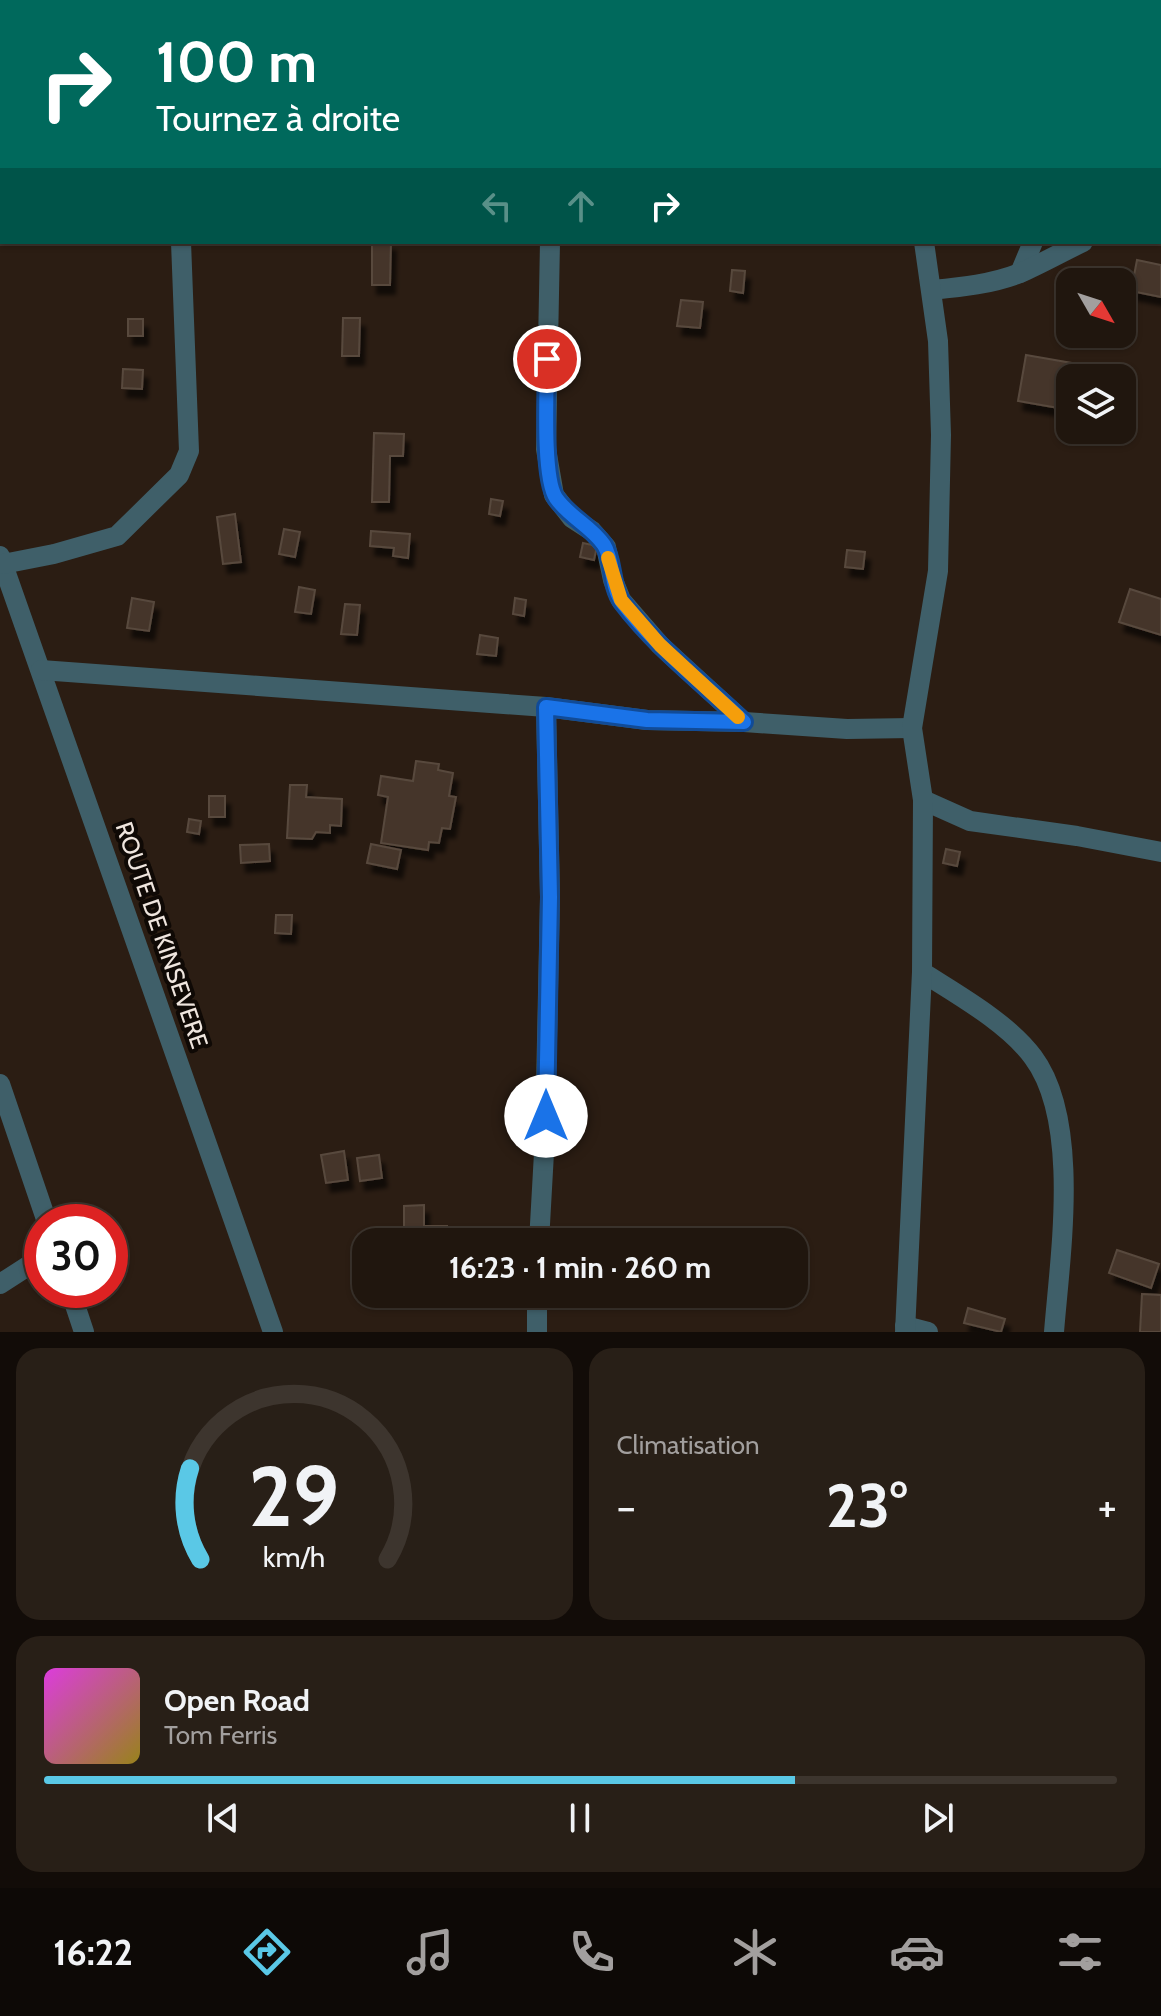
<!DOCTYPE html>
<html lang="fr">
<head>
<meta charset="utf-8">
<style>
  :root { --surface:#20160e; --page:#281f17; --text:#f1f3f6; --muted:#a29f9e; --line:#3d352e; --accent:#5ac8e6 }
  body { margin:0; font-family:Cabin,sans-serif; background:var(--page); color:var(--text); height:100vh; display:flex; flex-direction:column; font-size:30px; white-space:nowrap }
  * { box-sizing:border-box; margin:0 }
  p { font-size:26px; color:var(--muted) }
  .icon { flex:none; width:44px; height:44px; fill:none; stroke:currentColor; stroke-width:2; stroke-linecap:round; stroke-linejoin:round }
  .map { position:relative; height:1332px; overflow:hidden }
  .details { display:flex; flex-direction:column; gap:16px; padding:16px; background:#120c08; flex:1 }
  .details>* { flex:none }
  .top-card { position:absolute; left:0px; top:0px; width:1162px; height:244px; box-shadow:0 2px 6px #0004,0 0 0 2px var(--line); background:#00695c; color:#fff; overflow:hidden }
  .needle { width:52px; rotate:129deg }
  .tools { position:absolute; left:1056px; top:268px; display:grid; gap:16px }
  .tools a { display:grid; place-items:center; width:80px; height:80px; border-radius:16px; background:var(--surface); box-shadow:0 2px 6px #0004,0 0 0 2px var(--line); font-size:40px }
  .speed { position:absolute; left:24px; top:1204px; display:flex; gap:16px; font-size:40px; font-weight:700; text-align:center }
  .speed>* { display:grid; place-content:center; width:104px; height:104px; border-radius:50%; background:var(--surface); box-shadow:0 2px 6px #0004,0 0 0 2px var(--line); line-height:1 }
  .speed .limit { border:12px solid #d22; background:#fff; color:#111 }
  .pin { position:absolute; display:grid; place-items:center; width:68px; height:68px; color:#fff; margin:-34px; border:4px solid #fff; border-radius:50%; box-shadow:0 2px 8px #0007 }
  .me { position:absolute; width:88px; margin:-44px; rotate:0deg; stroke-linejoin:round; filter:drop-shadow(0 0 6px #0008) }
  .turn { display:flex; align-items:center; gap:28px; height:168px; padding:0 24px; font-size:36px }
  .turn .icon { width:104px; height:104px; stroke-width:2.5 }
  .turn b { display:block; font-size:56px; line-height:68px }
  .lanes { display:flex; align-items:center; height:76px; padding:0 24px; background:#0003; justify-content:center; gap:40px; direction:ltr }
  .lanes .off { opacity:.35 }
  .big { font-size:60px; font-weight:700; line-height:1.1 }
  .details .widget { flex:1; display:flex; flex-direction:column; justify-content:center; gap:12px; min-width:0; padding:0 28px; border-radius:24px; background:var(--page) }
  .details .dial { align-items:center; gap:0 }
  .dial svg { height:208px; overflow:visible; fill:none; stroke:var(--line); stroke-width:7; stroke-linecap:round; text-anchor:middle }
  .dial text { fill:var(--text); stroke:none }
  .song { display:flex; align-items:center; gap:24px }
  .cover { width:96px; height:96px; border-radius:12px; background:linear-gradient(135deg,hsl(300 70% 55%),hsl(50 70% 35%)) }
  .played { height:8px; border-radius:4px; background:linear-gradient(90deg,var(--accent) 70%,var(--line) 70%) }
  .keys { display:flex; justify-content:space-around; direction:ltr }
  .heat { display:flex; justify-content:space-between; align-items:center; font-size:44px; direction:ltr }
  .details .tiles { flex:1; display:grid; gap:16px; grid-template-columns:1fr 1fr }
  .widget:last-child { grid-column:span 2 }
  .trip { position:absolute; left:352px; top:1228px; width:456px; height:80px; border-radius:24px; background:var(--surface); box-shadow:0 2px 6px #0004,0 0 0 2px var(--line); font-weight:700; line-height:80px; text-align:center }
  .tab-bar { display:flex; height:128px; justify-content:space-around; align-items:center; background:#0d0906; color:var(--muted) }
  .tab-bar .icon { width:56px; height:56px }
  .tab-bar .selected { color:var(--accent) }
  .tab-bar b { font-size:36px; color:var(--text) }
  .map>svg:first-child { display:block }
  .building { fill:#45362b; stroke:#58493e; stroke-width:2; filter:url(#shadow) }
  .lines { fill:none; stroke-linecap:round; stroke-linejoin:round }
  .minor { stroke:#3f5f69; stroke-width:20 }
  .route-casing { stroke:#114b97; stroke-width:20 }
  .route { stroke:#1a73e8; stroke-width:14 }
  .slow { stroke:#f59e0b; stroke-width:14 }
  .labels { text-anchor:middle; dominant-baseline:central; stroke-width:8; stroke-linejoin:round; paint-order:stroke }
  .street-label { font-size:24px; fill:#efe5de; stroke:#0f0905 }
</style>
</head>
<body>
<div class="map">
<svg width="1161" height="1332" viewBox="0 0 1161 1332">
  <defs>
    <filter id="shadow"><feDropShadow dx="5" dy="9" stdDeviation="2" flood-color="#0009"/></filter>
  </defs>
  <rect width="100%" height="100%" fill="#2b1d13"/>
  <g class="building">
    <path d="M245,0H312L245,2Z"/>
    <path d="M372,242H391L390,285H372Z"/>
    <path d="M1137,260L1161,265V297L1131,291Z"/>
    <path d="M732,270L745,271L743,293L730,291Z"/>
    <path d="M681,300L703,302L700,328L677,326Z"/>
    <path d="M343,318H360L359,356H342Z"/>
    <rect x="128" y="319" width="15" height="17"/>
    <path d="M1026,355L1130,373L1122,417V378H1070V410L1018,401Z"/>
    <path d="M123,369L143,370L142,389L122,388Z"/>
    <path d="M374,433L404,434L403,456H390L389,502H372Z"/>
    <path d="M491,499L503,501L500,516L489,514Z"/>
    <path d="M235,514L241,562L223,564L217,517Z"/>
    <path d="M284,529L300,532L295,557L279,554Z"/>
    <path d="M371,531L410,534L408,558L393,556L394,548L370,546Z"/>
    <path d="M583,543L597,546L594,560L580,557Z"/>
    <path d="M847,550L865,552L863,569L845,567Z"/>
    <path d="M299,587L315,590L311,614L295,612Z"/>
    <path d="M1130,589L1161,599V635L1119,622Z"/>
    <path d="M132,598L154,602L149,631L127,628Z"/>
    <path d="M515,598L526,600L524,616L513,614Z"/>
    <path d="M345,604L360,605L357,635L341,634Z"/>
    <path d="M480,635L498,638L496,656L477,654Z"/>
    <path d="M416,761L439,764L438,770L453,773L449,796L456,797L450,829L442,828L439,843L429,842L428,850L381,843L388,797L378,795L381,776L413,781Z"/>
    <path d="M290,785H307L306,797L342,799L341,826L330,825V833L316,832L312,839L287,838Z"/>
    <rect x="209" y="796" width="16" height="21"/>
    <path d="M189,819L201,821L199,834L187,832Z"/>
    <path d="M269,844L270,861L241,863L240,845Z"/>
    <path d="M371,844L401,850L397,869L367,863Z"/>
    <path d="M946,849L960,852L957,866L943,863Z"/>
    <path d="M276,915H292L291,934L275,933Z"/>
    <path d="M344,1151L348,1180L326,1183L321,1155Z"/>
    <path d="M379,1155L382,1178L360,1181L357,1158Z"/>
    <path d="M424,1205V1226H447V1242H404V1206Z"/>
    <path d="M394,1232V1242H366V1274L363,1275L361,1233Z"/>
    <path d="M1117,1250L1159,1264L1151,1288L1109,1273Z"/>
    <path d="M1142,1294L1161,1295V1332H1140Z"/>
    <path d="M968,1308L1005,1319L1001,1332L964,1323Z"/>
  </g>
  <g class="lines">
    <g class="minor">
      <path d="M555,0V2"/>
      <path d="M978,0V2"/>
      <path d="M140,2V0"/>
      <path d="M940,2V0"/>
      <path d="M1160,232H1161"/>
      <path d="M550,242L546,449L554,495L572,518L592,531L606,547L613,580L621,600L660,645L744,722"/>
      <path d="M1020,273L1033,242"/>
      <path d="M932,290C962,287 992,284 1020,273C1041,264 1062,252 1083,242"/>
      <path d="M0,556L273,1332"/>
      <path d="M3,564L54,554L117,536L179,475L189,451L181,242"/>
      <path d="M41,670L546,707L647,720L744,722L847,729L912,728"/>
      <path d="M923,800L970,821L1077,836L1161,852"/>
      <path d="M922,972C958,995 1008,1023 1033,1057C1081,1121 1060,1256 1054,1332"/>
      <path d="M0,1084L47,1222"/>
      <path d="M539,1242L545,1135L550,897L546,707"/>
      <path d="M0,1284L42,1257"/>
      <path d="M70,1290L84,1332"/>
      <path d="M537,1294V1332"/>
      <path d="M905,1326L928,1332"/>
      <path d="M905,1332L922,972L923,800L912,728L938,571L941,435L938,341L924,242"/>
    </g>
  </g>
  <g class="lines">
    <g class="route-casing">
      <path id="route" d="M546,1116L550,897L546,707L647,720L744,722C703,683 656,647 622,602C610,585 614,561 604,545C591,526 569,517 556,498C542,477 547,388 547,359"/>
    </g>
    <use href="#route" class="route"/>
    <path class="slow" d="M608,558L621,600L660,645L738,717"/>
  </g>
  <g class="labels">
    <g class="street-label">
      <text transform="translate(162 935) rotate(71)">ROUTE DE KINSEVERE</text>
    </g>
  </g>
</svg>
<div class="tools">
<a><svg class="needle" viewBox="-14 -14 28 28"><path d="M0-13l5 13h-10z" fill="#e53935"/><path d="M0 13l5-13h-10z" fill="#a29f9e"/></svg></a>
<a><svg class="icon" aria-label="layers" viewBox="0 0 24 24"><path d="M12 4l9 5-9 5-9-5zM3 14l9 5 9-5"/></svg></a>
</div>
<div class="speed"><div class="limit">30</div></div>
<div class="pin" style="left:547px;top:359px;background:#d93025"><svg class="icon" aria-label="arrive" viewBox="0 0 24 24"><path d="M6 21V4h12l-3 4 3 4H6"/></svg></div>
<svg class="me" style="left:546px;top:1116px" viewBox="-20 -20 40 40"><circle r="19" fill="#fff"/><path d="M0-13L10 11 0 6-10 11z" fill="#1a73e8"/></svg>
<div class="trip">16:23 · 1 min · 260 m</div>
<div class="top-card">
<div class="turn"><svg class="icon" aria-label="right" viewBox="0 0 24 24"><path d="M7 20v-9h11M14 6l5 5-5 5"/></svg><div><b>100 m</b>Tournez à droite</div></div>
<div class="lanes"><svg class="icon off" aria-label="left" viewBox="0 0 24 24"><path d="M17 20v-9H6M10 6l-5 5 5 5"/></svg><svg class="icon off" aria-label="ahead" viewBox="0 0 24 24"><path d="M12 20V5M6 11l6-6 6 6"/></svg><svg class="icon" aria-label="right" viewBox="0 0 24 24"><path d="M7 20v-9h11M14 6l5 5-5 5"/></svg></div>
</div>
</div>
<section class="details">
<div class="tiles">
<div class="widget dial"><svg viewBox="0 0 100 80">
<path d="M14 69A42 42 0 1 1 86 69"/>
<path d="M14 69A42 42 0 0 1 10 34" stroke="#5ac8e6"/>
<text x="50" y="56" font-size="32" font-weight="700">29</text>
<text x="50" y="72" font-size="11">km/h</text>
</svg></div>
<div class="widget"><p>Climatisation</p>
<div class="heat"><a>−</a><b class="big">23°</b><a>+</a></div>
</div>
<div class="widget">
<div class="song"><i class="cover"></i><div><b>Open Road</b><p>Tom Ferris</p></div></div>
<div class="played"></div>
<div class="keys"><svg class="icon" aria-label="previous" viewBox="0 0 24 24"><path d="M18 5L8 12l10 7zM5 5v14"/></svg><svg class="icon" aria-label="pause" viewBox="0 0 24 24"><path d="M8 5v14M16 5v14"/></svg><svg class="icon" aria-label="next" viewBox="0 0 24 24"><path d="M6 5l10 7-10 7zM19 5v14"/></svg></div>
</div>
</div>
</section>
<nav class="tab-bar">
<b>16:22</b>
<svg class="icon selected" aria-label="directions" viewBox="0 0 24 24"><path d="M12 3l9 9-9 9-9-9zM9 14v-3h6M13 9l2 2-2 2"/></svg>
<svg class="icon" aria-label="music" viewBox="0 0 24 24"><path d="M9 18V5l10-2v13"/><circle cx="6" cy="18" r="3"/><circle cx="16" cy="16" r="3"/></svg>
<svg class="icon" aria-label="phone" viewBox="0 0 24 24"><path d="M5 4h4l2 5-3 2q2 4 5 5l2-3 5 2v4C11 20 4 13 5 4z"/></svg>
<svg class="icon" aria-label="climate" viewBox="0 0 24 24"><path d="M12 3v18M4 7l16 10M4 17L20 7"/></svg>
<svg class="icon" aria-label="car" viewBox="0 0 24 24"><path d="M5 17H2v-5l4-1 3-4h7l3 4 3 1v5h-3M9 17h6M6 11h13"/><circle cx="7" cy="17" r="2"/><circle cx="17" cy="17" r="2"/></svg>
<svg class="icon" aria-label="filters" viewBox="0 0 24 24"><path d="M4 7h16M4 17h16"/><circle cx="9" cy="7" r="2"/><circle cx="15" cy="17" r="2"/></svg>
</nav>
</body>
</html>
